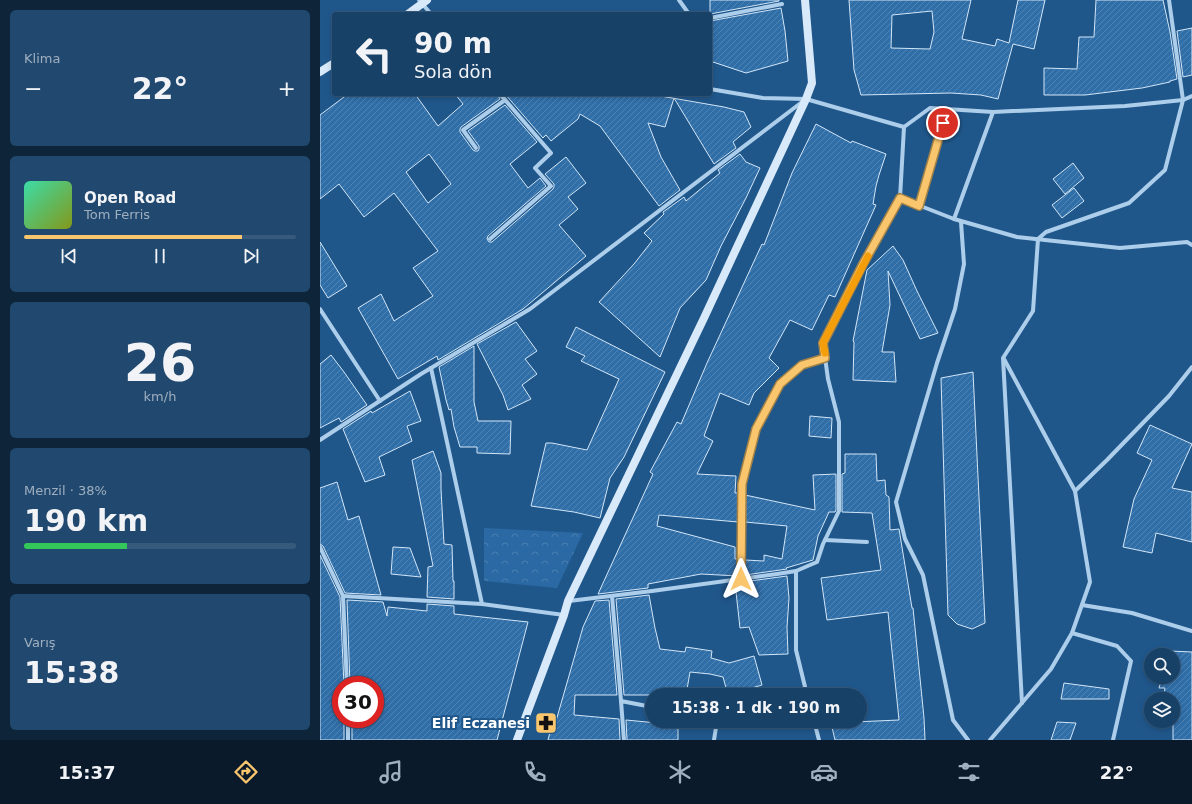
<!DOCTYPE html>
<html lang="tr">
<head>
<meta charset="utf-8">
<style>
  :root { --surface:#184168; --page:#21486e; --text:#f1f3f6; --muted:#9fafc0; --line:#365a7c; --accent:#f9c66d }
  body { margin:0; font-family:"DejaVu Sans",sans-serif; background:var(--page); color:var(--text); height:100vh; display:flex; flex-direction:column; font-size:15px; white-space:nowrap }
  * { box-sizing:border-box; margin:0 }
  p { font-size:13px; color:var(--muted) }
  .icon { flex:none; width:22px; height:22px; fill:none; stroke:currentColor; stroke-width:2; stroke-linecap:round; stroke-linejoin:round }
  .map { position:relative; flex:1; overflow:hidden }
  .drawer { display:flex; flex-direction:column; gap:10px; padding:10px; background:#0d2439; width:320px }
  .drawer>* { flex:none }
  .top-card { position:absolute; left:12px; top:12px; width:380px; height:84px; border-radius:4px; box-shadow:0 2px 6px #0003,0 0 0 1px var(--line); background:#184168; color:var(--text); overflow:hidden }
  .tools { position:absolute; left:824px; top:648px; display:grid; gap:8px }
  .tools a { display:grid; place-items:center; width:36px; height:36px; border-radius:50%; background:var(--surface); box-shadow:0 2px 6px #0003,0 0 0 1px var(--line); font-size:20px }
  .speed { position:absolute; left:12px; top:676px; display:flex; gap:8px; font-size:20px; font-weight:700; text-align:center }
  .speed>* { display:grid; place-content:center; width:52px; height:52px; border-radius:50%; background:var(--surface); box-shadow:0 2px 6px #0003,0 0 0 1px var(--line); line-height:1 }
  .speed .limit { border:6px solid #d22; background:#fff; color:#111 }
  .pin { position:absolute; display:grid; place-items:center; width:34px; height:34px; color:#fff; margin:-17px; border:2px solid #fff; border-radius:50%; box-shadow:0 1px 4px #0007 }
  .me { position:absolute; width:44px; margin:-22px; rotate:0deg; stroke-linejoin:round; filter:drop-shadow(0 0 3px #0008) }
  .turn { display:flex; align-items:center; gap:14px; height:84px; padding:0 16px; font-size:18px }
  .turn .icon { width:52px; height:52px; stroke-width:2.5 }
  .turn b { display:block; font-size:28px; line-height:34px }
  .big { font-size:30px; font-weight:600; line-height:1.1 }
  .drawer .tile { flex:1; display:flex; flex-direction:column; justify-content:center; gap:6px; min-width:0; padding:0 14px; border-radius:6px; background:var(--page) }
  .drawer .dial { align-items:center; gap:0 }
  .dial b { font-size:52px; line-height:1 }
  .song { display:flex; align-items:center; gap:12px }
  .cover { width:48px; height:48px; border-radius:6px; background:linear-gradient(135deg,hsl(160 70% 55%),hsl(70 70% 35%)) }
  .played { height:4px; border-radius:2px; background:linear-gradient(90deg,var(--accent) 80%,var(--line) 80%) }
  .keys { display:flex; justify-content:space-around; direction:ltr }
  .heat { display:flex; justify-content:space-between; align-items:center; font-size:22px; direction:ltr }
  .charge { height:6px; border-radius:3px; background:linear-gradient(90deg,#34c759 38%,var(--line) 0) }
  .trip { position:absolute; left:325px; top:688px; width:222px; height:40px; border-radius:20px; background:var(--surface); box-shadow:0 2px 6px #0003,0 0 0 1px var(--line); font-weight:600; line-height:40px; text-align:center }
  .dock { display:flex; height:64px; justify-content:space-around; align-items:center; background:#0a1a2a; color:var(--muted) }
  .dock .icon { width:28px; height:28px }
  .dock .current { color:var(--accent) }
  .dock b { font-size:18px; color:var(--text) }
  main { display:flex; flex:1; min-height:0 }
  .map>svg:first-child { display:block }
  .forest { fill:url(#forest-crowns) }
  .building { fill:url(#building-hatch); stroke:#d2e6f8; fill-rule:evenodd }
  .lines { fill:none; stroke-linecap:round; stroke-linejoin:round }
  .minor { stroke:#adceeb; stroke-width:4 }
  .secondary { stroke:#d8e9f9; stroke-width:8 }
  .route-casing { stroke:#a28147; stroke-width:10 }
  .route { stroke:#f9c66d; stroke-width:7 }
  .slow { stroke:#f59e0b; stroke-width:7 }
  .labels { text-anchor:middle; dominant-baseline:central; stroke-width:4; stroke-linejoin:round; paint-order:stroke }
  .poi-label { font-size:14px; font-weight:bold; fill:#fff; stroke:#20578b; text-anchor:end }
</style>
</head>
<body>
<main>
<section class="drawer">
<div class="tile"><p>Klima</p>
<div class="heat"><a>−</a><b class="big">22°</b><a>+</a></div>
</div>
<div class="tile">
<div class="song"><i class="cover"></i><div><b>Open Road</b><p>Tom Ferris</p></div></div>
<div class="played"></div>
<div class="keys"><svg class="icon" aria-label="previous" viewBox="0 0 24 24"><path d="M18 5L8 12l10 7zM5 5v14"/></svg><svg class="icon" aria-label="pause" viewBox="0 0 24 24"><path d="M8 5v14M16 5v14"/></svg><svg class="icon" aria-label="next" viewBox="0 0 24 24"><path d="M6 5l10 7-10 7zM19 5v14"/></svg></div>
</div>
<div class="tile dial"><b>26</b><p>km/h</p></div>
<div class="tile"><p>Menzil · 38%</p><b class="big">190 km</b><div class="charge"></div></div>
<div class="tile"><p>Varış</p><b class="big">15:38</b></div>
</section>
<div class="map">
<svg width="872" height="740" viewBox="0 0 872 740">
  <defs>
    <pattern id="forest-crowns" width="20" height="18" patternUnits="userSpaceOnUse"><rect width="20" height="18" fill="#2a69a3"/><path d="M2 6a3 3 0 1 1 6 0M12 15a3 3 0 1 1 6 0" fill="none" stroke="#4a80b1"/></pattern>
    <pattern id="building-hatch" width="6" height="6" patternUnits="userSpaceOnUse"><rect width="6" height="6" fill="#306ea8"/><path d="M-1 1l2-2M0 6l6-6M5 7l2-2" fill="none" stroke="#4f84b5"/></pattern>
  </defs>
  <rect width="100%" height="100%" fill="#20578b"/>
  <path class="forest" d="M164,528L263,533L237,588L164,581Z"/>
  <g class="building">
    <path d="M390,0H459V1L390,14Z"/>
    <path d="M529,0H651L642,39L675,46L677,39L689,43L698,0H725L714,49L693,44L678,99L661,95L631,93L541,95L534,70ZM612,11L614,32L610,49L571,48L572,15Z"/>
    <path d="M776,0H843L850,32L857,79L850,81V82L822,88L765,95H724V68L757,69L759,37H774Z"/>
    <path d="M461,8L465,31L468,61L426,73L390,61V21Z"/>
    <path d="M872,28V75L863,77L857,31Z"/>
    <path d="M28,94H95L118,126L143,104L135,94H177L180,99L141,127L140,129V132L153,150L155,151H158L159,149V146L148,131L185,105L217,142L190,164L208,188L220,178L226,186L168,236L167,239L169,242H172L233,189L234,187V184L225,174L246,157L266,183L248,197L258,209L239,225L266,256L203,309L118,360L117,356L78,379L38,308L61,294L74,321L113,296L93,268L118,251L74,193L44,217L19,184L0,199V115ZM109,154L131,184L108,203L86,172Z"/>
    <path d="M185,94H329L404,107L424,112L431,127L413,142L416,148L394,164L354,98L345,127L328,123L341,157L360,190L339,206L280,126L260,114L258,119L231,141L226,135L223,138Z"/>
    <path d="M496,124L531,143L532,141L566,154L559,175L556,186L553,204L556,205L515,297L509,295L492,330L470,320L449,358L459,368L434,393L429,405L400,393L384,436L393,441L377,474L416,476L415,493H418V522L339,515L337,526L415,547V559H418V576L381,574L328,584V588L278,594L333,474L330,472L357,422L361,424L387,363L442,244L444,245L472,173Z"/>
    <path d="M420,154L426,162L440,168L426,198L401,246L386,280L360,308L340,357L279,302L314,264L332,241L324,233L344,214L343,212L364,197L366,201L400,173L398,170Z"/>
    <path d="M753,163L764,178L745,194L733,179Z"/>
    <path d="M754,188L764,201L742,218L732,205Z"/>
    <path d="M0,242L27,286L8,298L0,285Z"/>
    <path d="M573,246L583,260L597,291L618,333L600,339L568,271L570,305L562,352H574L576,382L533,380L534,342L533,341L547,270Z"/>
    <path d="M196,322L217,351L205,359L217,374L202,385L211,399L188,410L183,395L157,344Z"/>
    <path d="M256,327L345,372L304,457L290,478L280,518L254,512L211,506L226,443H232L267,450L299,379L261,361L265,356L246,347Z"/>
    <path d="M154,346V402L158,421H191L190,454L157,453V447H140L134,427L131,409L129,410L126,400L119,367Z"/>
    <path d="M11,355L24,372L47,405L21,422L19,418L0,428V364Z"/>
    <path d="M653,372L665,623L652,629L637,624L628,615L621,378Z"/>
    <path d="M90,391L101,421L87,426L92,441L59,457L65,475L45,482L23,429L51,411L52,413Z"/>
    <path d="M490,416L512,418L511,438L489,436Z"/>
    <path d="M830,425L872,444L852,488L872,492V542L836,533L832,553L803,547L814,499L832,460L817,453Z"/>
    <path d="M113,451L121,473V489L124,544L132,545L133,581H134V599L107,597L108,567L113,566L92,460Z"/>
    <path d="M525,454H556L557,481L565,480L566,495L569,497L570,530L579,529L592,608H593L604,718L605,740H515L511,723L579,720L568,612L507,620L501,578L561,570L552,513L522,512V474L525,473Z"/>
    <path d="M516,474V510L515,512H509L498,536L493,560L466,568L467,569L425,575V560L444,561V555L462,559L467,526L425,522V495L495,510L493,475Z"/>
    <path d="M17,482L28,520L39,516L61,595L25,593L3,546L0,544V488Z"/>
    <path d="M73,547L90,548L101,577L71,574Z"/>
    <path d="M0,555L20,597L24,685H21V719H24V740H0Z"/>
    <path d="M467,576L469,598L467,627L468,654L439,655L429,627L420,628L415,583Z"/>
    <path d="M329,595L335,628L340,649L365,652L366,647L392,651L391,658L409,663L434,656L442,685L408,695L403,677L390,674L370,672L366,695H304L296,599Z"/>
    <path d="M27,600L63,602L67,616L68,607L107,611V604L134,606V614L208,622L177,740H32V719H55V685H30Z"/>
    <path d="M289,600L297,695H255L254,715L299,719L300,740H228L233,720L236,721L263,627L275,601Z"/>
    <path d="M850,651L872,652V740H853V699H843L845,688H839L842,677H853V655H849Z"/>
    <path d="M744,683L789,689V699H741Z"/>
    <path d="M306,720L358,725V740H307Z"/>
    <path d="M737,722L756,723L750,740H731Z"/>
  </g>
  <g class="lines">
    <g class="minor">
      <path d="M99,0L111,14"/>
      <path d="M359,0L369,14"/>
      <path d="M390,18L462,4"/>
      <path d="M584,127L610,108L673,112L805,106L863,100L872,96"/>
      <path d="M156,148L143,130L185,100"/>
      <path d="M580,198L634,219L697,237L800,248L867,242L872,245"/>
      <path d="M599,206L628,109"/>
      <path d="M634,219L673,112"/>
      <path d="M641,222L644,264L635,309L617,363L576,502L585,539L603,575L633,720L648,740"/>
      <path d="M170,239L231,186L215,168L231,153L180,94"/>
      <path d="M0,309L60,401"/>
      <path d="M111,368L162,604L244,615"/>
      <path d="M0,440L101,374L210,309L486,99L443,98L390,89"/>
      <path d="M755,491L787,460L849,396L872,367"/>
      <path d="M505,540L547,542"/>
      <path d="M0,547L23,596L27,685"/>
      <path d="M476,571V650L487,695"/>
      <path d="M421,579L422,484L436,429L460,384L482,365L505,358"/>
      <path d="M23,596L162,604"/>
      <path d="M292,596L301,701"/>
      <path d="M249,601L332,591L457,574L476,571L497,562L503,544L519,511V422L508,379L503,343L543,264L580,198L584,127L486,99"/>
      <path d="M762,605L812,613L872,631"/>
      <path d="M752,633L797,646L811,661L793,740"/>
      <path d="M702,703L683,358L713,311L718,239L726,232L809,203L845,170L863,100L849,0"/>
      <path d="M28,719V740"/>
      <path d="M494,721L499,740"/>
      <path d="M304,740L301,701L332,707"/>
      <path d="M394,740L397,721"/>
      <path d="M670,740L731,669L752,633L770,582L755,491L684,359"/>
    </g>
    <g class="secondary">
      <path d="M88,14L107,0"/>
      <path d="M0,72L14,63"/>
      <path d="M197,740L244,615L248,601L384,318L486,99L492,83L485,0"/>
    </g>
  </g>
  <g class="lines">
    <g class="route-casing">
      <path id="route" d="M421,579L422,484L436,429L460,384L482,365L505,358L503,343L543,264L580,198L599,206L623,123"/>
    </g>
    <use href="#route" class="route"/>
    <path class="slow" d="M505,353L503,343L548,256"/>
  </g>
  <defs>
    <g id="pharmacy-square" transform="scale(1.15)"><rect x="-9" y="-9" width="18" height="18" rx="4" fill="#f9c66d" stroke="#20578b"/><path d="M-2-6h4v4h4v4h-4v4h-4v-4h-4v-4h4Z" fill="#111"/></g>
  </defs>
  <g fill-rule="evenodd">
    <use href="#pharmacy-square" x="226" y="723"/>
  </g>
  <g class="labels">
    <g class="poi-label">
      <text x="210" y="723">Elif Eczanesi</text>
    </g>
  </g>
</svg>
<div class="tools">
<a><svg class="icon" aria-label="search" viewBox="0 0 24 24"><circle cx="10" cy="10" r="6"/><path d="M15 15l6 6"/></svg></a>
<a><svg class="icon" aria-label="layers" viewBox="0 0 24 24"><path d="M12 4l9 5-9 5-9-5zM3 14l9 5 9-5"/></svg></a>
</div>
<div class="speed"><div class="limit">30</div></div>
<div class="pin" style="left:623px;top:123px;background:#d93025"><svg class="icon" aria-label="arrive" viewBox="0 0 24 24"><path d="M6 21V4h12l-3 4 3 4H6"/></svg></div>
<svg class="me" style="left:421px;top:579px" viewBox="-20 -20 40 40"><path d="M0-17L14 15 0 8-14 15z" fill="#f9c66d" stroke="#fff" stroke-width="4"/></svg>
<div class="trip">15:38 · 1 dk · 190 m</div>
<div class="top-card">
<div class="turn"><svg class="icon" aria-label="left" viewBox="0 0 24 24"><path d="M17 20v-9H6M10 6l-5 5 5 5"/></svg><div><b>90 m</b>Sola dön</div></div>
</div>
</div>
</main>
<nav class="dock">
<b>15:37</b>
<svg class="icon current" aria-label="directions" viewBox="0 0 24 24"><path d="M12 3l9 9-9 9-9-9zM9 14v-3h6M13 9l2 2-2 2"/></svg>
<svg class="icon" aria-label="music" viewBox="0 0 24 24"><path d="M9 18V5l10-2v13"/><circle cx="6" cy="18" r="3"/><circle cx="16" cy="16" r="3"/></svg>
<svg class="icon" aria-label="phone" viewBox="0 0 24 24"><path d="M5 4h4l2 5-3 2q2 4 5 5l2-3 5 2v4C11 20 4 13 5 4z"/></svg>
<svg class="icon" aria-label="climate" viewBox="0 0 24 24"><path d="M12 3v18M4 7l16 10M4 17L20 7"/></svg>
<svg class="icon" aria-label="car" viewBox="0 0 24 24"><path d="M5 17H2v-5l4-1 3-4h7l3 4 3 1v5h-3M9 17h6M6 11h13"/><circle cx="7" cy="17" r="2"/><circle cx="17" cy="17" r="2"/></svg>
<svg class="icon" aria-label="filters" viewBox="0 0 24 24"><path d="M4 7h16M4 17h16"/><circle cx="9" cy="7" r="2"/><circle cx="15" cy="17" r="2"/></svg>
<b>22°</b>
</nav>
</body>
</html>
